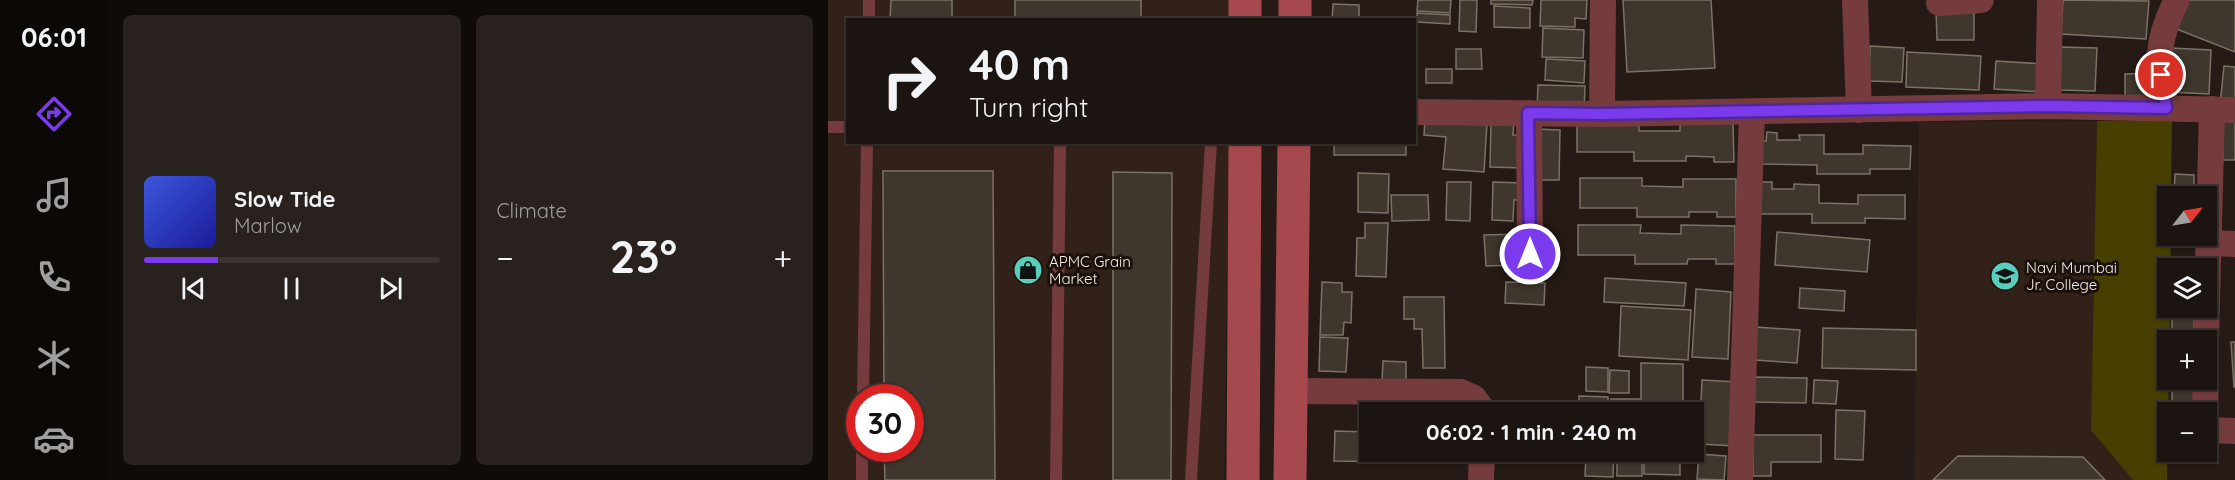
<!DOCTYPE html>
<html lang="en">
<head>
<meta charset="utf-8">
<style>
  :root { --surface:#1c1410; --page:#29211e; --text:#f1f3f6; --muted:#a09e9f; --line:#3a3330; --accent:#7c3aed }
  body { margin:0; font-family:Quicksand,sans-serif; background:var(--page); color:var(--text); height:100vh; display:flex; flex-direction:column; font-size:22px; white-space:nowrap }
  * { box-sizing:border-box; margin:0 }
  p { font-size:20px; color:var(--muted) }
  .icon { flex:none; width:33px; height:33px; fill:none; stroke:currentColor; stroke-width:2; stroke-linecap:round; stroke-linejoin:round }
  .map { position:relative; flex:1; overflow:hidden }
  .drawer { display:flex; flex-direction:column; gap:15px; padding:15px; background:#0f0b09; width:720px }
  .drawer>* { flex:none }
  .guide { position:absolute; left:18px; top:18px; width:570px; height:126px; border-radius:0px; box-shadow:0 2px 4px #0004,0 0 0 2px var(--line); background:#1c1410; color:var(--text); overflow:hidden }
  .needle { width:39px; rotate:59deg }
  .tools { position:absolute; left:1329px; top:186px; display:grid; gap:12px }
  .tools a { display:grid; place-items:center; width:60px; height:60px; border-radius:0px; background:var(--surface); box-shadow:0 2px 4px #0004,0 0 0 2px var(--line); font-size:30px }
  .speed { position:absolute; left:18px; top:384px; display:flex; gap:12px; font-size:30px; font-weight:700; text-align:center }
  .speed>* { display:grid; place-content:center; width:78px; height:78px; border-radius:50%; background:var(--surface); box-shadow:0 2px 4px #0004,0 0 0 2px var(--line); line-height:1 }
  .speed .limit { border:9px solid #d22; background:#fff; color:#111 }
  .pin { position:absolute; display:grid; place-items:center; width:51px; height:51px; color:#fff; margin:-26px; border:3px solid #fff; border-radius:50%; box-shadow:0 2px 6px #0007 }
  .me { position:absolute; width:66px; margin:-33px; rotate:0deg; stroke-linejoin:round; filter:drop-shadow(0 0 4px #0008) }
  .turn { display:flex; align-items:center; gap:21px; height:126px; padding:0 24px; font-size:27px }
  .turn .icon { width:78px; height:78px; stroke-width:2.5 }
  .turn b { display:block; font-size:42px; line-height:51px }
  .big { font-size:45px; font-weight:800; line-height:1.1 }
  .drawer .card { flex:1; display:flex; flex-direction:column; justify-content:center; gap:9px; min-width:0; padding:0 21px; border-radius:9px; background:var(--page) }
  .song { display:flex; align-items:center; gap:18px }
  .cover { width:72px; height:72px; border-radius:9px; background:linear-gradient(135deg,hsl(230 70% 55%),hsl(240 70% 35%)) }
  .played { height:6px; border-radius:3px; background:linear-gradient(90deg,var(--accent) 25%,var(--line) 25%) }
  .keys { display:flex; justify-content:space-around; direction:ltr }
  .heat { display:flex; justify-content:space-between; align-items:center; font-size:33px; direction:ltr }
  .drawer .tiles { flex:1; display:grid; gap:15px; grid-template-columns:repeat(2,1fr) }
  .trip { position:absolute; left:531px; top:402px; width:345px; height:60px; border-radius:0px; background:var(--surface); box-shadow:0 2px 4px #0004,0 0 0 2px var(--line); font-weight:800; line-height:60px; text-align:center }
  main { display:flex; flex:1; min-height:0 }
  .dock { display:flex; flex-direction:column; width:108px; justify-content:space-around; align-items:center; background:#0b0806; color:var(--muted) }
  .dock .icon { width:42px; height:42px }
  .dock .selected { color:var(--accent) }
  .dock b { font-size:27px; color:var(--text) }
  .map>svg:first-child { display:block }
  .built { fill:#322119; fill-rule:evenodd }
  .green { fill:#473f00 }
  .building { fill:#3f372d; stroke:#7b7267; stroke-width:1.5 }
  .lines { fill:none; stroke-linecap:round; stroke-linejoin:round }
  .service { stroke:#753b3d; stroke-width:12 }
  .minor { stroke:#753b3d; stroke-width:26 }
  .secondary { stroke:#a6494e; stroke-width:33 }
  .route-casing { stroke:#51269a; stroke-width:15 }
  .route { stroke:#7c3aed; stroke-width:10 }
  .labels { text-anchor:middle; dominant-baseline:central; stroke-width:6; stroke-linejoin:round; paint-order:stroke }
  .poi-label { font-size:15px; fill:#f4ece9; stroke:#1b110c; text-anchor:start }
</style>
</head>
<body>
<main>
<nav class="dock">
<b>06:01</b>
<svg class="icon selected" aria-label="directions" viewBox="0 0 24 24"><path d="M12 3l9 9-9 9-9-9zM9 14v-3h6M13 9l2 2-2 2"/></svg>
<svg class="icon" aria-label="music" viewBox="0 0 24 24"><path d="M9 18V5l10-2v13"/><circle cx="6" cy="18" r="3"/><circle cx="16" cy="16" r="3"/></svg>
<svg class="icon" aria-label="phone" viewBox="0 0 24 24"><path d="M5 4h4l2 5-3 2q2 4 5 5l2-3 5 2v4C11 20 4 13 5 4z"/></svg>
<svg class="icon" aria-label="climate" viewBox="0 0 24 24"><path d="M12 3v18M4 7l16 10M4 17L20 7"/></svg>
<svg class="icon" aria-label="car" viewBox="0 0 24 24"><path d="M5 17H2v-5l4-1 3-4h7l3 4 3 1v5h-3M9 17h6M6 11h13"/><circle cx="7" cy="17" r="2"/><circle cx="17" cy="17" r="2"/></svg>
</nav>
<section class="drawer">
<div class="tiles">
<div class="card">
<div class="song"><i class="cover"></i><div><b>Slow Tide</b><p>Marlow</p></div></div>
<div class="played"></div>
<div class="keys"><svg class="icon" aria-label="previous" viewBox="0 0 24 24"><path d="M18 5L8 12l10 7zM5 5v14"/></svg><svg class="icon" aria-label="pause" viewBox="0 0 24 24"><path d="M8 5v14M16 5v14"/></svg><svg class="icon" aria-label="next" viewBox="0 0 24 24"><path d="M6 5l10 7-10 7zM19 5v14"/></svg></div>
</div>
<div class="card"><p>Climate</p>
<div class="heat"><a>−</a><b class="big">23°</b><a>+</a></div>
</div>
</div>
</section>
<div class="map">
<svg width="1407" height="480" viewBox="0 0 1407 480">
  <rect width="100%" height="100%" fill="#251a15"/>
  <g class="built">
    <path d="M0,0H404V19L20,20V142L401,143L396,480H0ZM32,398H82V448H32Z"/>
    <path d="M1269,121L1263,430L1305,480H1086L1091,122Z"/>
  </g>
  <path class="green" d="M1344,120L1343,196H1340V236H1343L1342,268H1340V308H1342L1339,480H1305L1263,430L1269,121Z"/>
  <g class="building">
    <path d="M63,0H124V20H62Z"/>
    <rect x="187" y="0" width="126" height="20"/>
    <path d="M590,0H623L622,13L589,11Z"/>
    <path d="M632,0H649L648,32L631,31Z"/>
    <path d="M663,0H705L704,5L663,4Z"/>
    <path d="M713,0H759L758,19L747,18V27L712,26Z"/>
    <path d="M795,0H883L887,68L799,72Z"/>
    <path d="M1235,0L1321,1L1318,39L1233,34Z"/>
    <path d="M1356,0H1407V52L1346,28Z"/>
    <path d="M505,4L531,5V20H504Z"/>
    <path d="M666,6L702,8V28L666,27Z"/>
    <path d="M1108,10H1146V40H1109Z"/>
    <path d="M589,13L622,15V24L589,22Z"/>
    <path d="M715,28L756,30L755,58L714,57Z"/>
    <path d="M1042,46L1076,48L1074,82L1041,81Z"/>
    <path d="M1233,47L1269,48L1267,91L1231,90Z"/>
    <path d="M1343,48L1383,50L1381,94L1342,92Z"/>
    <path d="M628,49H653L654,69H628Z"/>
    <path d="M1079,52L1153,56L1151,90L1078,87Z"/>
    <path d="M718,59L757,61L756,83L717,80Z"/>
    <path d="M1168,61L1216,64L1215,92L1166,89Z"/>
    <path d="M1396,66L1407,67V107L1392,105Z"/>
    <rect x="598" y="69" width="26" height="14"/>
    <path d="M1327,73L1328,95L1297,96V74Z"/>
    <path d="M710,85L757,86L756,112L709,110Z"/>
    <path d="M1395,117L1407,118V160H1395Z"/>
    <path d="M597,118L659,123L656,172L615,169L618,137L596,135Z"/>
    <path d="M663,119H686L685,135H696L695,168L662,167Z"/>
    <path d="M749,122L811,123V131H852V123H905L906,162H886V157L858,156V161H806V152H749Z"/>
    <path d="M708,129L732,130L731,180H707Z"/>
    <path d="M939,132L949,133V140H972L971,135H996V154H1035V145L1083,146L1082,169H1042V174H989V165L932,164V141H938Z"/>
    <rect x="506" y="142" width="72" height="13"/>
    <path d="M55,171H165L167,480H57L56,448H82V398H56Z"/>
    <path d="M285,172L344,173L343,480H285Z"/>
    <path d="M530,173L561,174L560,213L530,212Z"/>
    <path d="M1347,174L1366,175V196H1346Z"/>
    <path d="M752,178H814V186L855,187V179H908V217H889V212H861V217H809V208H752Z"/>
    <path d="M619,182H643L642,221L618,220Z"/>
    <path d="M665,182L696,183L695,200H686L685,221L664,220Z"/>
    <path d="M933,182H944V189H966V184L991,185V203L1030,204V195H1077V219L1037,218V223H984V214H927Z"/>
    <path d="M563,195H600L601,220L564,221Z"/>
    <path d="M537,223H560L558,277L528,276L529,238H537Z"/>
    <path d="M750,225H813L812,233L853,234V225L907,226V264H888V259H860L859,264H807V255H750Z"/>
    <path d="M949,232L1042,240L1039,272L947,265Z"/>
    <path d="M690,234L691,265L658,266L656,235Z"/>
    <path d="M1345,236H1365V244L1345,243Z"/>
    <rect x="1344" y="263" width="22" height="5"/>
    <path d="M777,278L858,283L856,306L776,302Z"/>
    <path d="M494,282L514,283V292H524L523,323L516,322L515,335H492Z"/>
    <path d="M678,282L717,283L716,305L677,303Z"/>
    <path d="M972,288L1017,291L1016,311L971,308Z"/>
    <path d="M868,289L903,292L900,359L864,357Z"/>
    <path d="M576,297H616L617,368H595L594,329H586V319H576Z"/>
    <path d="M793,306L863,310L860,360L791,356Z"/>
    <rect x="1344" y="308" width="22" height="32"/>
    <path d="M928,327L972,330L969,363L926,360Z"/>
    <path d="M995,328L1088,330V370L994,368Z"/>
    <path d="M492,337L520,338L518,372L491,371Z"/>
    <path d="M1403,342H1407V387H1406Z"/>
    <path d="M555,361L578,362V382H554Z"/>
    <path d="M813,363L855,364V412H813Z"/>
    <path d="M758,367L780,368V392L758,391Z"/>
    <path d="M782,370L801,371V393H781Z"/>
    <path d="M926,377L979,378L978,403L926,402Z"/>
    <path d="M874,380L910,382L907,446L871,444Z"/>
    <path d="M986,380L1010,381L1008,404L985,403Z"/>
    <rect x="1344" y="380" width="22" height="32"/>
    <path d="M751,396L780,397V412H751Z"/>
    <rect x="783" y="399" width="28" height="13"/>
    <path d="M1008,410L1037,411L1035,460L1007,459Z"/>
    <path d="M507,431L542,432V452H581L580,462L506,461Z"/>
    <path d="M925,435H993V462H943V476H925Z"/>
    <path d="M769,452H786L785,477L757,476L758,455H769Z"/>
    <rect x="789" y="452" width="25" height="24"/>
    <path d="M816,452H845V457H852V475L816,474Z"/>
    <rect x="1345" y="452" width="22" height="6"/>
    <path d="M871,454L898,456L896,480L869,479Z"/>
    <path d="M1130,456L1255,457L1277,480H1105Z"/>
  </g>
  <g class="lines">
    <g class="service">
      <path d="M41,20V0"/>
      <path d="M0,127H20"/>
      <path d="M35,398L39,142"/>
      <path d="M34,480V448"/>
      <path d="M228,480L232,142"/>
      <path d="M363,480L383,142"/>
    </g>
    <g class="minor">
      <path d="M1027,0L1031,110"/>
      <path d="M1111,3L1153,0"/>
      <path d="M1220,106L1222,0"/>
      <path d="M1338,108C1331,62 1326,44 1349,0"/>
      <path d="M586,112L774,114L1220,106L1407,110"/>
      <path d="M701,113L702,253"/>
      <path d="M774,114L775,0"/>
      <path d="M1381,243L1407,244"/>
      <path d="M1378,340L1384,109"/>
      <path d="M463,391L633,392L646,398L656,412"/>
      <path d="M1377,412L1378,380"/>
      <path d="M1378,430L1407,431"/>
      <path d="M653,480L654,452"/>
      <path d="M912,480L924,112"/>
    </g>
    <g class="secondary">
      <path d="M417,20V0"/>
      <path d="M467,20V0"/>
      <path d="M415,480L417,142"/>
      <path d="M462,480L466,142"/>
    </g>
  </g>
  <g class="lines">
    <g class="route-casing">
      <path id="route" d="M702,254L700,113L774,114L1220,106L1338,108L1333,75"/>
    </g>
    <use href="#route" class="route"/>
  </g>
  <defs>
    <g id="shop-disc" transform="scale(1.5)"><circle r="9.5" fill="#5acebd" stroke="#1b110c"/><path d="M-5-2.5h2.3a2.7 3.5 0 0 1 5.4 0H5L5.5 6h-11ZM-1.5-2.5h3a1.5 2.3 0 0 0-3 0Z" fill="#111"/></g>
    <g id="university-disc" transform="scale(1.5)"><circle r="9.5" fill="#5acebd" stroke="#1b110c"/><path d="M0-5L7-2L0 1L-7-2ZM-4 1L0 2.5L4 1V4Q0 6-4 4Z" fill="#111"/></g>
  </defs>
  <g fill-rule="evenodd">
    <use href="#shop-disc" x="200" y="270"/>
    <use href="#university-disc" x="1177" y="276"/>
  </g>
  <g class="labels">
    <g class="poi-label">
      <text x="221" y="261">APMC Grain<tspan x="221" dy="17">Market</tspan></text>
      <text x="1198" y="267">Navi Mumbai<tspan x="1198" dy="17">Jr. College</tspan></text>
    </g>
  </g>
</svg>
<div class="tools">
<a><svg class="needle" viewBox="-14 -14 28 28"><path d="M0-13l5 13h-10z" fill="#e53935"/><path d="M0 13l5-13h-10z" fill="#a09e9f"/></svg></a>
<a><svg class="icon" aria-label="layers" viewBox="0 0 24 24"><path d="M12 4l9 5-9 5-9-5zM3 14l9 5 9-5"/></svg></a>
<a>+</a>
<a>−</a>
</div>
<div class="speed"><div class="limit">30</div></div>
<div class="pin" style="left:1333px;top:75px;background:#d93025"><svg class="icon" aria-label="arrive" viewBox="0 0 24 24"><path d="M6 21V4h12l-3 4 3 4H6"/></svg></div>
<svg class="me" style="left:702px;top:254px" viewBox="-20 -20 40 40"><circle r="17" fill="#7c3aed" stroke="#fff" stroke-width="3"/><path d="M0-11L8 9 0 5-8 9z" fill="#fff"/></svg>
<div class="trip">06:02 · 1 min · 240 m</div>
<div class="guide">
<div class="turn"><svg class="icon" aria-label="right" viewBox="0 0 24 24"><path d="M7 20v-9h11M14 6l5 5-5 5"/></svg><div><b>40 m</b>Turn right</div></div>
</div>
</div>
</main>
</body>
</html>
